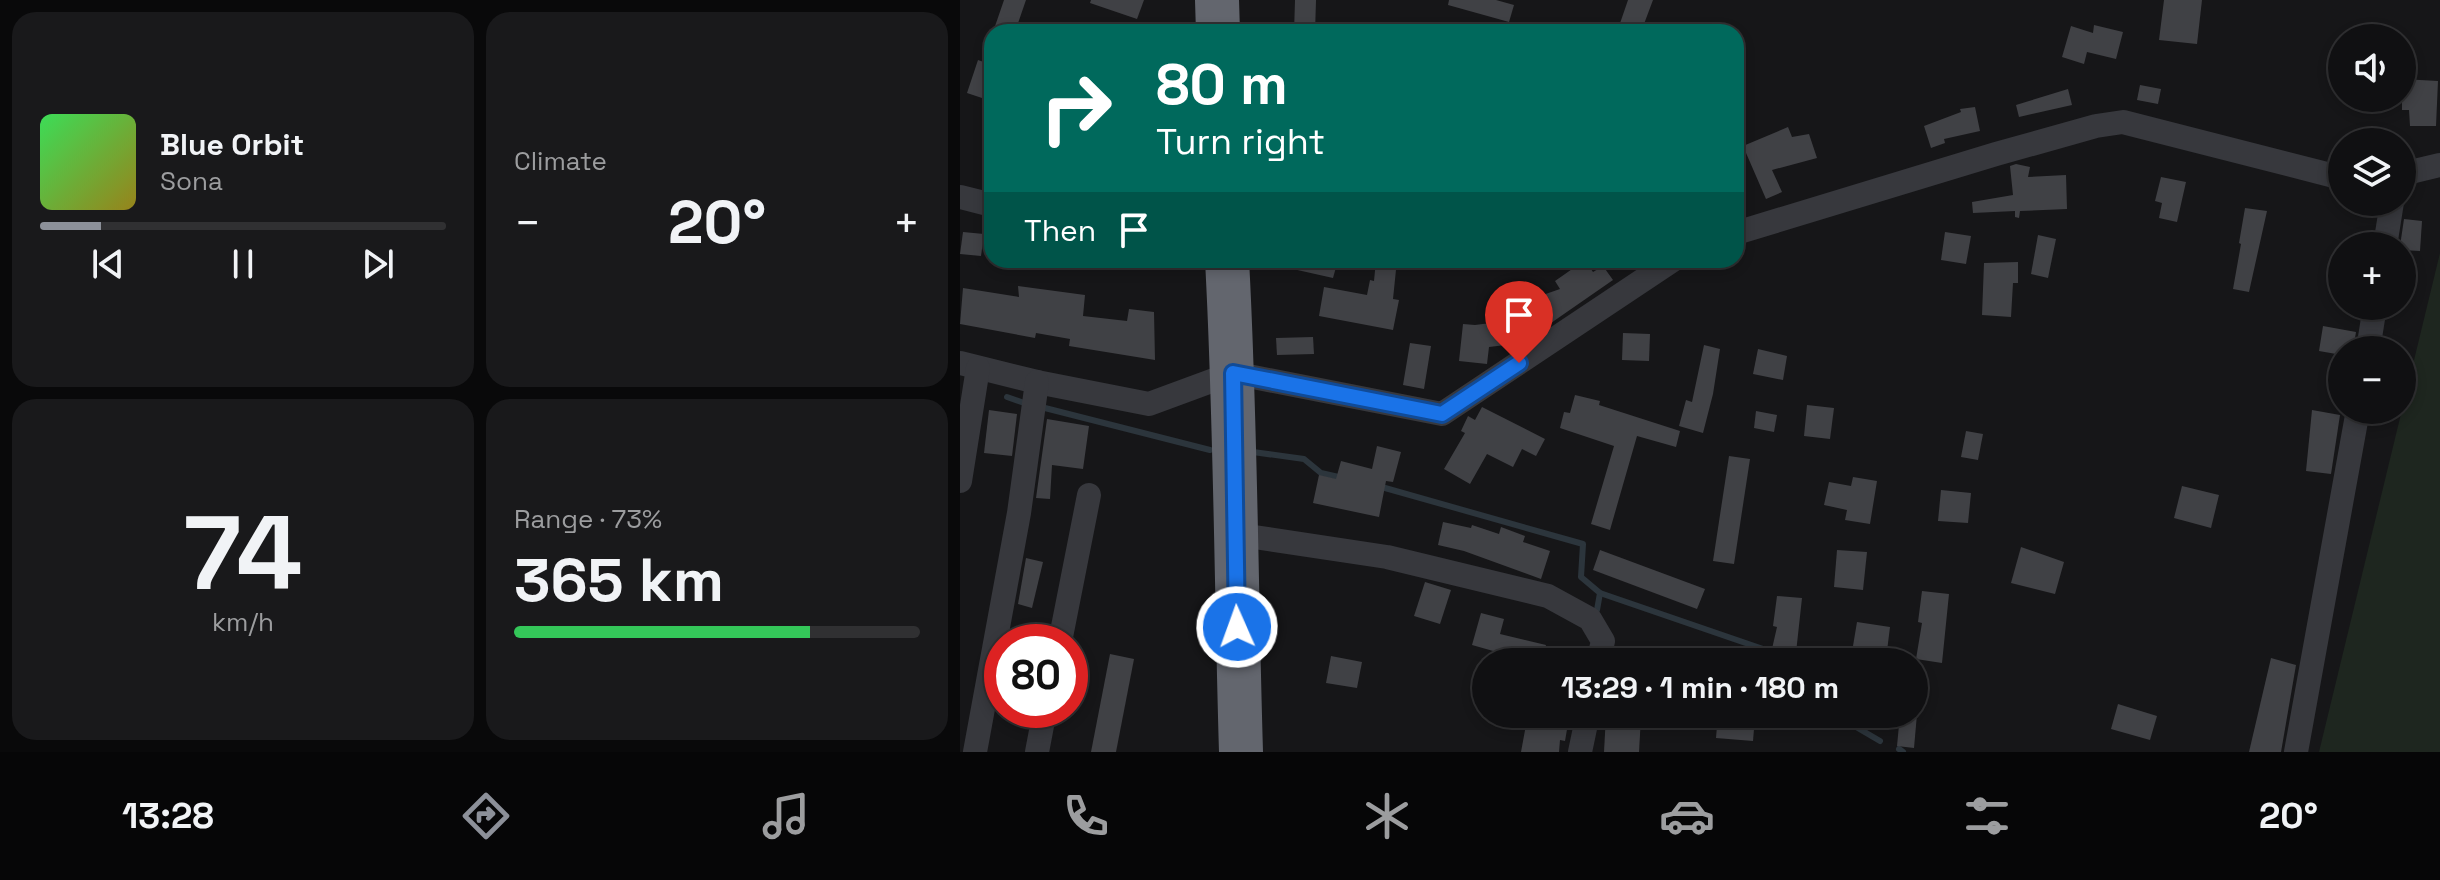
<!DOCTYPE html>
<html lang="en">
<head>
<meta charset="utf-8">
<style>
  :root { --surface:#101012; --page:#19191b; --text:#f1f3f6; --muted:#9c9d9f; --line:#303032; --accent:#8c9099 }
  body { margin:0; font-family:"Space Grotesk",sans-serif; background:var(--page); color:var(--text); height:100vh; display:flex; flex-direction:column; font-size:30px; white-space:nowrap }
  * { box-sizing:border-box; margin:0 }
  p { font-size:26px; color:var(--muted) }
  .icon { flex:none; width:44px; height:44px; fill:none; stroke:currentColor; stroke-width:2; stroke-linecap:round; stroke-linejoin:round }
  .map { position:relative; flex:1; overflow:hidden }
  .side { display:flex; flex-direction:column; gap:12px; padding:12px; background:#09090a; width:960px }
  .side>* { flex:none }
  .banner { position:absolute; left:24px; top:24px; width:760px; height:244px; border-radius:24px; box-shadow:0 4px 12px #0003,0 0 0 2px var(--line); background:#00695c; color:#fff; overflow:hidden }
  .tools { position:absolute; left:1368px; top:24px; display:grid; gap:16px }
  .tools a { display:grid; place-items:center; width:88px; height:88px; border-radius:50%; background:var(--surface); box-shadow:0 4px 12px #0003,0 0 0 2px var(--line); font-size:40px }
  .speed { position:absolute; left:24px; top:624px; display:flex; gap:16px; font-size:40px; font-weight:700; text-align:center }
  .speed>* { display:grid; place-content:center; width:104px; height:104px; border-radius:50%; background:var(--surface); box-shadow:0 4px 12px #0003,0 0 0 2px var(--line); line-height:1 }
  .speed .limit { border:12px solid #d22; background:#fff; color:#111 }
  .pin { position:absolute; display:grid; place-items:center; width:68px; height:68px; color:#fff; margin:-82px -34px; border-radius:50% 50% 50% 0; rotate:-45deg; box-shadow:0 0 8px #0007 }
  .pin .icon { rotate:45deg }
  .me { position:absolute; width:88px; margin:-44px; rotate:358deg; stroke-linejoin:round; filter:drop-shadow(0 0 6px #0008) }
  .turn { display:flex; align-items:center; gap:28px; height:168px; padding:0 40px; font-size:36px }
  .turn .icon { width:104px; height:104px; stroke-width:2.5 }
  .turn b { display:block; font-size:56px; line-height:68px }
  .then { display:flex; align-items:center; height:76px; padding:0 40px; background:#0003; gap:16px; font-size:30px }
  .big { font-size:60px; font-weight:700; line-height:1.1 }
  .side .widget { flex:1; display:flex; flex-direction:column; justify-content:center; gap:12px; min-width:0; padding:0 28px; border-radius:24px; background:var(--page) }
  .side .dial { align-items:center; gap:0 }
  .dial b { font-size:104px; line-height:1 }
  .song { display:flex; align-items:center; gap:24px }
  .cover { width:96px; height:96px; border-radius:12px; background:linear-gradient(135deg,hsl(130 70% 55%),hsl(50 70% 35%)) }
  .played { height:8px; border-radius:4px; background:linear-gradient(90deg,var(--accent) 15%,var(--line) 15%) }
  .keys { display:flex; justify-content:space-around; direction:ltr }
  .heat { display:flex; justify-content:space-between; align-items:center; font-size:44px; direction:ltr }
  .charge { height:12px; border-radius:6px; background:linear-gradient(90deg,#34c759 73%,var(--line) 0) }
  .side .tiles { flex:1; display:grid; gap:12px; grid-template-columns:repeat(2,1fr) }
  .trip { position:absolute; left:512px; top:648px; width:456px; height:80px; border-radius:40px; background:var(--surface); box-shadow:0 4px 12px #0003,0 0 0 2px var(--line); font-weight:700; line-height:80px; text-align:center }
  .dock { display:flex; height:128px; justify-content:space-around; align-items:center; background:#060607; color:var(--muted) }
  .dock .icon { width:56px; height:56px }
  .dock .on { color:var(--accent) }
  .dock b { font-size:36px; color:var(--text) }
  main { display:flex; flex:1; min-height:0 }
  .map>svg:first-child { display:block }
  .green { fill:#1e261f }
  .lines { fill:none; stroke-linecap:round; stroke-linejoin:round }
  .stream { stroke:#2c353c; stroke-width:6 }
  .building { fill:#404145 }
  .street { stroke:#37383d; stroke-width:24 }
  .highway { stroke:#63666e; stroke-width:44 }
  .route-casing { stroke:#114b97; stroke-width:20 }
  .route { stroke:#1a73e8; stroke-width:14 }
</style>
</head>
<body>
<main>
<section class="side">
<div class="tiles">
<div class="widget">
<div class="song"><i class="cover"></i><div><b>Blue Orbit</b><p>Sona</p></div></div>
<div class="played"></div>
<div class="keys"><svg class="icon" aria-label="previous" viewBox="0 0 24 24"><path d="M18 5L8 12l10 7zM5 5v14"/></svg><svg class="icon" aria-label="pause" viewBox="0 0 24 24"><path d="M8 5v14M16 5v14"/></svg><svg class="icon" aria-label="next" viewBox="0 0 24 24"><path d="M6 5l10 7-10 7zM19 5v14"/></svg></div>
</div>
<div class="widget"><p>Climate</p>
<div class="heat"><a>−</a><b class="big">20°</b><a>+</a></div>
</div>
<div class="widget dial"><b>74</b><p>km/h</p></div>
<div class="widget"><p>Range · 73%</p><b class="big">365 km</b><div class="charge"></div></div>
</div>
</section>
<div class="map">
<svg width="1480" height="752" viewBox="0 0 1480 752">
  <rect width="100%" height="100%" fill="#161618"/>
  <path class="green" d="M1480,253V752H1359Z"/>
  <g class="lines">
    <g class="stream">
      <path d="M47,397L70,405"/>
      <path d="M81,407L250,450"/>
      <path d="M293,452L344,459L361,473L383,478"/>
      <path d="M418,486L623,544L621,577L640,593L637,610"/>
      <path d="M640,593L806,650V662"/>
      <path d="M874,714L920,741"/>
      <path d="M939,749L943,752"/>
    </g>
  </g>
  <g class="building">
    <path d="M44,0H66L55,32H33Z"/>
    <path d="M131,0H184L177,19L130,3Z"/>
    <path d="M335,0H356L355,32H334Z"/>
    <path d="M489,0H536L554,5L549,22L488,5Z"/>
    <path d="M668,0H693L681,32H657Z"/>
    <path d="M1204,0H1242L1237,44L1199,40Z"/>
    <path d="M1134,25L1163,32L1156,59L1127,52L1124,64L1102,57L1111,26L1133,33Z"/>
    <path d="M18,60L32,65V91L25,99L7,93Z"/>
    <path d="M1442,79L1478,81L1476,126H1450L1449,110H1442Z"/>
    <path d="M1180,85L1201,89L1198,104L1177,100Z"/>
    <path d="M1108,89L1112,105L1059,117L1056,105Z"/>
    <path d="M1015,107L1020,131L984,139L985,143L971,148L964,126L1001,112L1000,109Z"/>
    <path d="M828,127L832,137L849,134L857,158L812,170L822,192L806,199L783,146Z"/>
    <path d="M1056,164L1070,167L1068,177L1106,175L1107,209L1060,211L1059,218L1055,217V211L1013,213L1012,202L1053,195L1050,166Z"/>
    <path d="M1201,177L1226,182L1217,222L1199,218L1202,203L1195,201Z"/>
    <path d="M1285,208L1307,211L1289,292L1273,289L1281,244L1279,243Z"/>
    <path d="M1444,219L1462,221L1460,251L1442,250L1440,246Z"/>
    <path d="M3,232L24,234L21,256L0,254Z"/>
    <path d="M985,232L1011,236L1006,264L981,260Z"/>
    <path d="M1078,235L1096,239L1088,278L1071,274Z"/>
    <path d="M325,260H378L373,278L324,267Z"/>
    <path d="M416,260H437L433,299L439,300L433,330L359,316L364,287L407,295L410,280L414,281Z"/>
    <path d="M625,260L633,272L643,266L653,280L591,323L554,339V344L529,347L527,364L499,361L503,324L515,325L562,319L557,304L600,289L595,281Z"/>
    <path d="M1058,262V283H1053L1051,317L1022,315L1024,263Z"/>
    <path d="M58,286L125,295L123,316L167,321L169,309L194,312L195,360L109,346L110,339L76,333L75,338L0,324L3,288L59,297Z"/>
    <path d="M1363,326L1396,332L1393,350H1382V355L1359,351Z"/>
    <path d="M663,333L690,334L689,361L662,360Z"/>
    <path d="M353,337L354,354L317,355L316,338Z"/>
    <path d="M450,343L471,346L464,389L443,385Z"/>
    <path d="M744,345L760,349L753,394L743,433L719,426L726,400L732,402Z"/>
    <path d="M798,349L827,356L823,380L793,374Z"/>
    <path d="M615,395L640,401L639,405L720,431L716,447L677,436L650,530L631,524L654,446L600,428L604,412L610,413Z"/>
    <path d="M847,405L874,408L870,439L844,436Z"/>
    <path d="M522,407L585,439L576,456L562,449L553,467L527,454L510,484L484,469L505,433L501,431L508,416L515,420Z"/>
    <path d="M29,410L57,414L52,456L24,453Z"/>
    <path d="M1352,410L1380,415L1371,474L1346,471Z"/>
    <path d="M796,411L817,415L814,432L794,428Z"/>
    <path d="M87,419L129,426L123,469L92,465L90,499L76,498Z"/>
    <path d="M1006,431L1023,434L1018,460L1001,457Z"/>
    <path d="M417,446L441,452L433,482L426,481L419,517L353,503L359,475L376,479L381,461L412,469Z"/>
    <path d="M769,456L790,459L774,564L753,561Z"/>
    <path d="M893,477L917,481L910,524L885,520L887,510L864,505L869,482L891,486Z"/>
    <path d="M1222,486L1259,495L1251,528L1214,518Z"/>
    <path d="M981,490L1011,493L1008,523L978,521Z"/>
    <path d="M483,522L511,528L512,525L539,534L541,527L565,536L563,542L590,551L581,579L504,551L478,545Z"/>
    <path d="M1061,547L1104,562L1095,594L1051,583Z"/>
    <path d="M640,550L745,589L737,609L633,570Z"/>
    <path d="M877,550L907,552L903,590L874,587Z"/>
    <path d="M66,558L83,562L72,608L58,604Z"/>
    <path d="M465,582L491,590L480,624L454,616Z"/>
    <path d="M962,591L989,594L982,663L956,659L962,623L958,622Z"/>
    <path d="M817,596L842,598L835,662H809L817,627L813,626Z"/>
    <path d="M521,613L544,619L540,634L586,645L582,662H572L512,645Z"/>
    <path d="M897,622L930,627L927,651L893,646Z"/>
    <path d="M150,654L174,659L156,752H131Z"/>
    <path d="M371,656L402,662L397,688L366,683Z"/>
    <path d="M1311,658L1336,665L1321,752H1289Z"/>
    <path d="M1158,704L1197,716L1190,740L1151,729Z"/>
    <path d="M568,714L609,718L605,741L600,740L599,752H561Z"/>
    <path d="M758,714L795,717L793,741L756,738Z"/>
    <path d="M940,714H957L954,748L937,746Z"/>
    <path d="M646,715L681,717L679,752H644Z"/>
  </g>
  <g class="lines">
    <g class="street">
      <path d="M1442,174L1480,165"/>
      <path d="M0,197L32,205"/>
      <path d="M776,233L1036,154L1136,126L1163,122L1382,178"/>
      <path d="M1425,246L1432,202"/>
      <path d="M1408,350L1415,306"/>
      <path d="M0,363L77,382L189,404L273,373L482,414L713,260"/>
      <path d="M0,481L18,368"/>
      <path d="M274,534L427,557L588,596L630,619L643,641L638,662"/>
      <path d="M100,642L129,495"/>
      <path d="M15,752L59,513L77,382"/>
      <path d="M77,752L85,710"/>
      <path d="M620,752L628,714"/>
      <path d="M1336,752L1398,410"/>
    </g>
    <g class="highway">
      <path d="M257,0L258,32"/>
      <path d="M267,260C276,424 276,588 281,752"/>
    </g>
  </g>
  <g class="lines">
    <g class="route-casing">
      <path id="route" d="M277,627L273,373L482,414L559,363"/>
    </g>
    <use href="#route" class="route"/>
  </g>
</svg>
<div class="tools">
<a><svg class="icon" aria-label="sound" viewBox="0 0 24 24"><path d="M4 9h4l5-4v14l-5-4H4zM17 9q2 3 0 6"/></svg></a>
<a><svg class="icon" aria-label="layers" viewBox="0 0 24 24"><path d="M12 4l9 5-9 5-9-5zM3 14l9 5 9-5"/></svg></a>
<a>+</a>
<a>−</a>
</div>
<div class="speed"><div class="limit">80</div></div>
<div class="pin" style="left:559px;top:363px;background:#d93025"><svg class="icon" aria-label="arrive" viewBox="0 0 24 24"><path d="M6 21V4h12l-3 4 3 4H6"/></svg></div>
<svg class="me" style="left:277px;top:627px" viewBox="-20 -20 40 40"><circle r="17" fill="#1a73e8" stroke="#fff" stroke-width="3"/><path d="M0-11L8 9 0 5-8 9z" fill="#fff"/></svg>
<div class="trip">13:29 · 1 min · 180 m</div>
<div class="banner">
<div class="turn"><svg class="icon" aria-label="right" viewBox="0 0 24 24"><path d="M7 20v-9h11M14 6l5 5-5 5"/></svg><div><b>80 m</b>Turn right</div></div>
<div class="then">Then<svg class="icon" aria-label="arrive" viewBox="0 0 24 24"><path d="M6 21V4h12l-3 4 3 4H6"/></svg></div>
</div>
</div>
</main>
<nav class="dock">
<b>13:28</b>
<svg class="icon on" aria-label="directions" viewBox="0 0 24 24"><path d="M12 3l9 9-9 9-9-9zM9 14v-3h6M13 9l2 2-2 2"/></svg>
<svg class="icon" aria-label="music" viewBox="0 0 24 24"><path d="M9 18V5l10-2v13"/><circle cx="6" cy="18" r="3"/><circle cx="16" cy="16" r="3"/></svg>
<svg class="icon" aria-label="phone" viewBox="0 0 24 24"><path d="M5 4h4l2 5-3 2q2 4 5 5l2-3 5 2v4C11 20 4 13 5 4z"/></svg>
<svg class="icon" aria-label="climate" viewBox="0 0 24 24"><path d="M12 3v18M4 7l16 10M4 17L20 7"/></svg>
<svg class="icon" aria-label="car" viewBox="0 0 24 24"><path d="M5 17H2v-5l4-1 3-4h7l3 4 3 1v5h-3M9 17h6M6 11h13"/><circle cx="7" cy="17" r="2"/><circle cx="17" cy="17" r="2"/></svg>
<svg class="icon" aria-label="filters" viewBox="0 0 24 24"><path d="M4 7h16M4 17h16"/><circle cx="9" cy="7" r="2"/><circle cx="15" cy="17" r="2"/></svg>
<b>20°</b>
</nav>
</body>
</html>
